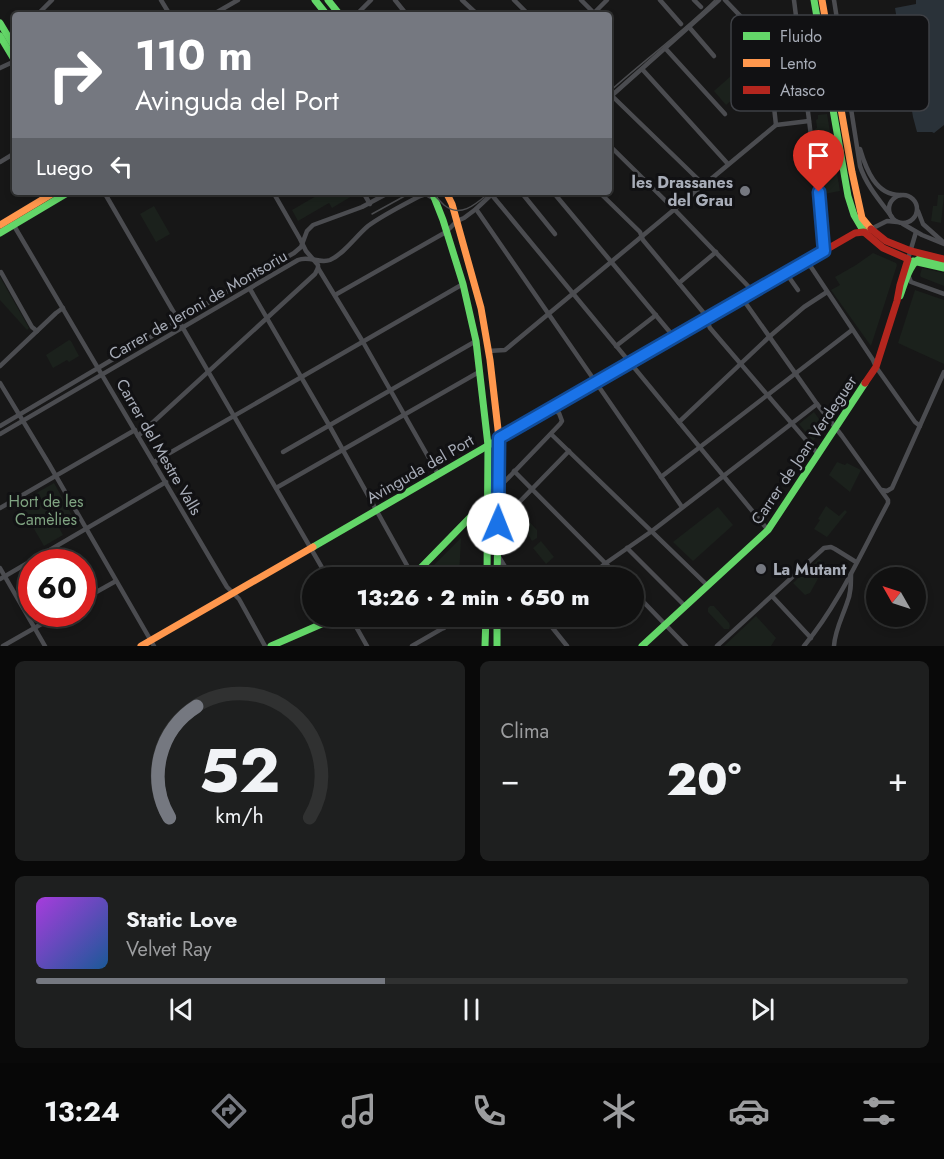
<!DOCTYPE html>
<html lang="es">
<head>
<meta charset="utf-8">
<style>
  :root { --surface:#111; --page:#1e1f1f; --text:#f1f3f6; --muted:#9c9d9f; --line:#303131; --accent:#757880 }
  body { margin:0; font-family:Jost,sans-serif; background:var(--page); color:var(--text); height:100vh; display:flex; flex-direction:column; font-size:22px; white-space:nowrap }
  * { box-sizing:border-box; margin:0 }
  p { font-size:20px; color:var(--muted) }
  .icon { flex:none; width:33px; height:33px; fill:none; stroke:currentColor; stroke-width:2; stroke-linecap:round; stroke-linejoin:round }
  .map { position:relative; height:646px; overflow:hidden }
  .details { display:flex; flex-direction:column; gap:15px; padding:15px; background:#090909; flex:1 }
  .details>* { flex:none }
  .banner { position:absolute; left:12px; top:12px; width:600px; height:183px; border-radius:6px; box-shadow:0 3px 9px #0003,0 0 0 2px var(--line); background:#757880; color:#fff; overflow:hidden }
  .needle { width:39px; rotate:309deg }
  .buttons { position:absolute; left:866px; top:567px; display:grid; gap:12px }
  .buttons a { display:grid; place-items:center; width:60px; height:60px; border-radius:50%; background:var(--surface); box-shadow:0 3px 9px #0003,0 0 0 2px var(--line); font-size:30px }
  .speed { position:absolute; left:18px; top:549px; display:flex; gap:12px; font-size:30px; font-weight:700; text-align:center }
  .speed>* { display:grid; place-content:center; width:78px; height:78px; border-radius:50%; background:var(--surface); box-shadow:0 3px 9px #0003,0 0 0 2px var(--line); line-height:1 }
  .speed .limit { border:9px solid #d22; background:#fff; color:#111 }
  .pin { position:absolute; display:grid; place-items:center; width:51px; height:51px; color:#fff; margin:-62px -26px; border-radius:50% 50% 50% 0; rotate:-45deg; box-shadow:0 0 6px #0007 }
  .pin .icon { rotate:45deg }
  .me { position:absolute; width:66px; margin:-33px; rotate:1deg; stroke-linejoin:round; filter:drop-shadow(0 0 4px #0008) }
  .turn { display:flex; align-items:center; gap:21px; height:126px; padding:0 24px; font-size:27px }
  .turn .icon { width:78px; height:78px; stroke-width:2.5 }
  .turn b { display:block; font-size:42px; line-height:51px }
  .then { display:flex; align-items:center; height:57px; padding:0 24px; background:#0003; gap:12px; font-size:22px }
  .big { font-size:45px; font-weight:800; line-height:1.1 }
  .details .card { flex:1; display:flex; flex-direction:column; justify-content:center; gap:9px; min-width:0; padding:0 21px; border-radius:9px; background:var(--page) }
  .details .dial { align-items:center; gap:0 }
  .dial svg { height:156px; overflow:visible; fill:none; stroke:var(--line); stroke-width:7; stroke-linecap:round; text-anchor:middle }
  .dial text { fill:var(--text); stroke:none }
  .song { display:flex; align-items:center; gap:18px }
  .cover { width:72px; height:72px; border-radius:9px; background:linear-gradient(135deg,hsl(280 70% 55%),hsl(210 70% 35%)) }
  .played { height:6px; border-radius:3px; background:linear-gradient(90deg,var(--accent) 40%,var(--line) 40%) }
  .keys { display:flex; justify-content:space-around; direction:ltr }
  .heat { display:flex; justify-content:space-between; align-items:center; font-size:33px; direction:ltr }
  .details .tiles { flex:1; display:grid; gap:15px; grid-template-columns:1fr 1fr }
  .card:last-child { grid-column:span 2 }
  .trip { position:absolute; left:302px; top:567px; width:342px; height:60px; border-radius:30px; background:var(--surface); box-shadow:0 3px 9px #0003,0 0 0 2px var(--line); font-weight:800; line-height:60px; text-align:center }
  .dock { display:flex; height:96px; justify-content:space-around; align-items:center; background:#070707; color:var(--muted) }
  .dock .icon { width:42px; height:42px }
  .dock .on { color:var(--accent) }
  .dock b { font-size:27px; color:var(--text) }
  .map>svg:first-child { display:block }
  .green { fill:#1b211c }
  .water { fill:#2a3239 }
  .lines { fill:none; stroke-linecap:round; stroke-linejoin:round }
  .street { stroke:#4b4c50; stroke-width:4.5 }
  .fast { stroke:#63d668; stroke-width:7 }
  .slow { stroke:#ff974d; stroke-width:7 }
  .jam { stroke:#b3261e; stroke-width:7 }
  .tram { stroke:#4b4c4f; stroke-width:1.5 }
  .route-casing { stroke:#114b97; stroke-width:15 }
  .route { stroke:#1a73e8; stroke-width:10 }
  .poi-dot { fill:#757880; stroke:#111113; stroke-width:2 }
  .labels { text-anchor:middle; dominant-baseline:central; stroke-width:6; stroke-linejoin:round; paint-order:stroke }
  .poi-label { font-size:16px; font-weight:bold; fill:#a8adb8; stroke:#111113; text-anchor:end }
  .street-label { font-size:16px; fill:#a8adb8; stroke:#111113 }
  .park-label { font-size:16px; fill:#7fa381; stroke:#111113 }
  .key { fill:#111113; stroke:#3e4045; stroke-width:1.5 }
  .key-label { font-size:16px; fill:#a8adb8 }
</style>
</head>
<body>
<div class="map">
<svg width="944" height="646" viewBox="0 0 944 646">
  <rect width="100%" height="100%" fill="#171717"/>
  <g class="green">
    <path d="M739,69L751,83L726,105L714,91Z"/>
    <path d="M827,114L840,191L824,194L823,193L815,129L817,128L816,120L818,119V115Z"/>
    <path d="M323,192L357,193L332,208L329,203L298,221L292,210Z"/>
    <path d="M938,195H944L941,223L931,221L933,206H937Z"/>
    <path d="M154,206L170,234L156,242L140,214Z"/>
    <path d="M873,253L896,263L897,265L871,346L831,290L840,285L835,277L856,265Z"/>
    <path d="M922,268L944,273V286L921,277L920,275Z"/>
    <path d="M0,277L29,328L27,330L0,300Z"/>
    <path d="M915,290L944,300V364L898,343Z"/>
    <path d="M69,340L71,341L79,356L69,362L67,360L53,368L46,355Z"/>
    <path d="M814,412L824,426L813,441L799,424Z"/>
    <path d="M837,462L845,465L847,463L861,470L850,492L829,475Z"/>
    <path d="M54,483L73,517L58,526L63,535L44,546L19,503Z"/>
    <path d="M826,506L839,516L845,510L847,512L827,537L814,529L820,520L818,519Z"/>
    <path d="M718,507L733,525L693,561L673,542Z"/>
    <path d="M520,512L537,530V538L532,541L522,524L518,526L517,536L510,522Z"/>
    <path d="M461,538L459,577H422Z"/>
    <path d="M541,541L554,557L546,564L533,548Z"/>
    <path d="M819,559L826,564L810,593L805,595L793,583Z"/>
    <path d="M710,606H714L729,623L730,626L729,629H724L708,612V608Z"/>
    <path d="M756,616L776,638L771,646H724Z"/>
  </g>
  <path class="water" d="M916,0H944V125L934,133L932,132H917L913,117L895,8L916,4Z"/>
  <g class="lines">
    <g class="street">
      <path d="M161,0L170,15"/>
      <path d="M395,0L407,15"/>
      <path d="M462,0L478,15"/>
      <path d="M514,0L529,15"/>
      <path d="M581,0L594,13"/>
      <path d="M660,0L681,24"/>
      <path d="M694,0L701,7"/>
      <path d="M725,0L767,44L776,125"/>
      <path d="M794,0L818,192L824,251"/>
      <path d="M834,0L860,166C866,185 880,201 892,217"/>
      <path d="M37,15L52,0"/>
      <path d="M212,15L238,0"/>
      <path d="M356,15L371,0"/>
      <path d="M592,15L607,0"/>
      <path d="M689,27L714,56"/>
      <path d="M665,48L725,114"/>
      <path d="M768,51L800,46"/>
      <path d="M0,68L15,61"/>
      <path d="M642,69L728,164"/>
      <path d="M609,93L704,185"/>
      <path d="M609,98L719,0"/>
      <path d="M609,145L674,209L748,286L752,292"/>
      <path d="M860,149C866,169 876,196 901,195"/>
      <path d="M0,162L15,153"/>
      <path d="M104,192L328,578"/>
      <path d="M273,192L300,239L306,251L318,265V268L363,342L438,474"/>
      <path d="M363,192L370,204"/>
      <path d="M521,192L555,234"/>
      <path d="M553,192L674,337"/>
      <path d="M599,192L640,232L643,240L703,312L710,328L818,454"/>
      <path d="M491,194L768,530"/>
      <circle cx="903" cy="209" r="14"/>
      <path d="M476,209L682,507"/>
      <path d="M918,211L923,224L942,241"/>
      <path d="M13,224L227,587L239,599L265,646"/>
      <path d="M903,224L922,235L944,244"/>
      <path d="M869,230L887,221L897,222"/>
      <path d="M908,259L916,232"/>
      <path d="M807,261L873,360L876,367L915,422L920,426"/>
      <path d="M1,272L32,327L37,331"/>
      <path d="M786,273L798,290"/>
      <path d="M908,275L911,282L944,294"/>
      <path d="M679,283L716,252"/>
      <path d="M250,289L329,425L414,578"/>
      <path d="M335,295L446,232L457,221L464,218L476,209L494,192"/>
      <path d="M742,298L817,404L842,436L888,500V503C862,551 839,604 804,646"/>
      <path d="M616,346L656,315"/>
      <path d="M488,351L505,350L776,125L809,121"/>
      <path d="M0,366L56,313L63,308"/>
      <path d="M0,383L49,464L154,646"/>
      <path d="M679,422L769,337L804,307L827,292"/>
      <path d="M0,426L245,281L294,253L301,247L307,231L313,225L362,207L390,192"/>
      <path d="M0,434L298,260C309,255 319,264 330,260C344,254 356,236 368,226C383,215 403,205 420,196L426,194L433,198"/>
      <path d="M551,434L708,586"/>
      <path d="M138,436L315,274L318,268"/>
      <path d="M283,452L476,341"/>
      <path d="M154,462L463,284"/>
      <path d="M514,471L620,578"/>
      <path d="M661,477L852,330"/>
      <path d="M276,488L479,372"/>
      <path d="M882,490L887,491L892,488L944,372"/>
      <path d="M489,498L560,424L562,421L559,413L550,408"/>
      <path d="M0,508L135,430"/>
      <path d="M498,524L569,451"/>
      <path d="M627,548L685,606"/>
      <path d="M499,557L512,578"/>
      <path d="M0,568L45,646"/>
      <path d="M588,578L606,563L652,531L817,404"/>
      <path d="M0,579L166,482"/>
      <path d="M633,591L686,646"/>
      <path d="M772,596L811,638"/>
      <path d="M82,600L116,581"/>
      <path d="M350,616L367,646"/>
      <path d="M437,616L444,628"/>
      <path d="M543,616L567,646"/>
      <path d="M3,646L59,614"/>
      <path d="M412,646L464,616"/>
      <path d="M717,646L824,548L831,547L835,549L856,562"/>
      <path d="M834,646C835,630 842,618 847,603C851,594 851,584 851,574"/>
    </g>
    <g class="fast">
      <path d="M315,0L327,15"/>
      <path d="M328,0L340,15"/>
      <path d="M814,0L848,196L854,215L864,232"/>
      <path d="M0,23L15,48"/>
      <path d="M0,36L15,61"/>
      <path d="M432,192L443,220L463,284L476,341L488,445L487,578"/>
      <path d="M0,233L69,192"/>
      <path d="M913,261L944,268"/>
      <path d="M900,296C904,286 910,260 922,258C928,257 936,261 942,262"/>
      <path d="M313,547L796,267"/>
      <path d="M411,578L489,498"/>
      <path d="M497,578L499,471"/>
      <path d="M497,616V646"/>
      <path d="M271,646L340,616"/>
      <path d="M485,646L486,616"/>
      <path d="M642,646L768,530L865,383"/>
    </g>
    <g class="slow">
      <path d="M822,0L852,172L862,218L871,229"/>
      <path d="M446,192L452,204L481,308L490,360L499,438V471"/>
      <path d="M0,225L55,192"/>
      <path d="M141,646L313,547"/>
    </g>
    <g class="jam">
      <path d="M871,229L886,241L911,251L944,259"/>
      <path d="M796,267L855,233L864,232L883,248L908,259L900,285L897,301L876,367L865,383"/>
    </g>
    <g class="tram">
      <path d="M609,92C644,60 682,33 715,0"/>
      <path d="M430,192C435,195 439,200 444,205C461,219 477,203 490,192"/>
      <path d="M372,214L412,192"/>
    </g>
  </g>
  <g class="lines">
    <g class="route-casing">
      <path id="route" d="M498,524L499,438L824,251L819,192"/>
    </g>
    <use href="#route" class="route"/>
  </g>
  <g class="poi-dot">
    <circle cx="745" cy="191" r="6"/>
    <circle cx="761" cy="569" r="6"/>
  </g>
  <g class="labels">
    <g class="poi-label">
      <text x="733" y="182">les Drassanes<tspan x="733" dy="18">del Grau</tspan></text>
      <text x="773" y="569" text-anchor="start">La Mutant</text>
    </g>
    <g class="street-label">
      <text transform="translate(198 305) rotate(-30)">Carrer de Jeroni de Montsoriu</text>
      <text transform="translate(159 447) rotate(60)">Carrer del Mestre Valls</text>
      <text transform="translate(804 450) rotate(-56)">Carrer de Joan Verdeguer</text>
      <text transform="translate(420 469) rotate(-30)">Avinguda del Port</text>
    </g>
    <g class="park-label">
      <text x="46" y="501">Hort de les<tspan x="46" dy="18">Camèlies</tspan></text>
    </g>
  </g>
  <rect x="731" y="15" width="198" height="96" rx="9" class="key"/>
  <rect x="743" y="32" width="27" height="8" fill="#63d668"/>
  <rect x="743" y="59" width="27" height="8" fill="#ff974d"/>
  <rect x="743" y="86" width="27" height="8" fill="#b3261e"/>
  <g class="key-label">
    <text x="780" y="42">Fluido</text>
    <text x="780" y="69">Lento</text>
    <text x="780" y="96">Atasco</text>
  </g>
</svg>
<div class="buttons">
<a><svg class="needle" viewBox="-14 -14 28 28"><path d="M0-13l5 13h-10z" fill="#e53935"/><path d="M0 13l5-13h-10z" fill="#9c9d9f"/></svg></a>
</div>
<div class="speed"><div class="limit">60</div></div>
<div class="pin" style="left:819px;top:192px;background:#d93025"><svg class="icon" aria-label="arrive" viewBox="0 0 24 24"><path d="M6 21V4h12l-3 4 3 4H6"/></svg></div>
<svg class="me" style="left:498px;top:524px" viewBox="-20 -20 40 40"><circle r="19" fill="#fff"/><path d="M0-13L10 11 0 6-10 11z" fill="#1a73e8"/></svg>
<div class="trip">13:26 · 2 min · 650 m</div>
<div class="banner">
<div class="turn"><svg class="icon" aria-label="right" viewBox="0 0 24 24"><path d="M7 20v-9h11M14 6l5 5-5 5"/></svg><div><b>110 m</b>Avinguda del Port</div></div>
<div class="then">Luego<svg class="icon" aria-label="left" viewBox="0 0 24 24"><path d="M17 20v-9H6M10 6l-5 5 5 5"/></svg></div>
</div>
</div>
<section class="details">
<div class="tiles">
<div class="card dial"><svg viewBox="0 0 100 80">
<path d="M14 69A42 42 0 1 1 86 69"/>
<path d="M14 69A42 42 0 0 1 28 12" stroke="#757880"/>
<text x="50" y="56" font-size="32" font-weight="700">52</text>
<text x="50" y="72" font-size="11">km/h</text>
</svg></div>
<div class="card"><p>Clima</p>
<div class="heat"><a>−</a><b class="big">20°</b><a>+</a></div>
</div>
<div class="card">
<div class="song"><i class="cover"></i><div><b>Static Love</b><p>Velvet Ray</p></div></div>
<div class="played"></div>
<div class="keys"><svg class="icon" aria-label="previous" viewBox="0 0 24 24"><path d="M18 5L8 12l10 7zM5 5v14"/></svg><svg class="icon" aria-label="pause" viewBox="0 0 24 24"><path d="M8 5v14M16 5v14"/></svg><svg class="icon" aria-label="next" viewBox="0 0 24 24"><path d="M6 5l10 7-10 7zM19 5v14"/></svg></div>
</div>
</div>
</section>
<nav class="dock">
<b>13:24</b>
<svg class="icon on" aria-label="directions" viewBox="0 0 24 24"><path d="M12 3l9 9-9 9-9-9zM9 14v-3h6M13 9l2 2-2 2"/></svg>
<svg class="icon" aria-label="music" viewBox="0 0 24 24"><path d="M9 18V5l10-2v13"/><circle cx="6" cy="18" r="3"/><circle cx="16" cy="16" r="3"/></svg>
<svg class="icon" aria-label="phone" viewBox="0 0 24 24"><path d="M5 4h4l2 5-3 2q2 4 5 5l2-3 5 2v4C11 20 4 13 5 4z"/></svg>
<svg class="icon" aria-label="climate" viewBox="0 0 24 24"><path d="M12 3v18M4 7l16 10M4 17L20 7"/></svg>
<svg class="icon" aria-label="car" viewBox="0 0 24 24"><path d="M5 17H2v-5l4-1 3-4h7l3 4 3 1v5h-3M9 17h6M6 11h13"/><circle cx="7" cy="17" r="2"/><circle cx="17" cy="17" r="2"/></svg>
<svg class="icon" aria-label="filters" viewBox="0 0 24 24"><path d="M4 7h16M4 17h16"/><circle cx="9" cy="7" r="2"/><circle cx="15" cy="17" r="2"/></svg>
</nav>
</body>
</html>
